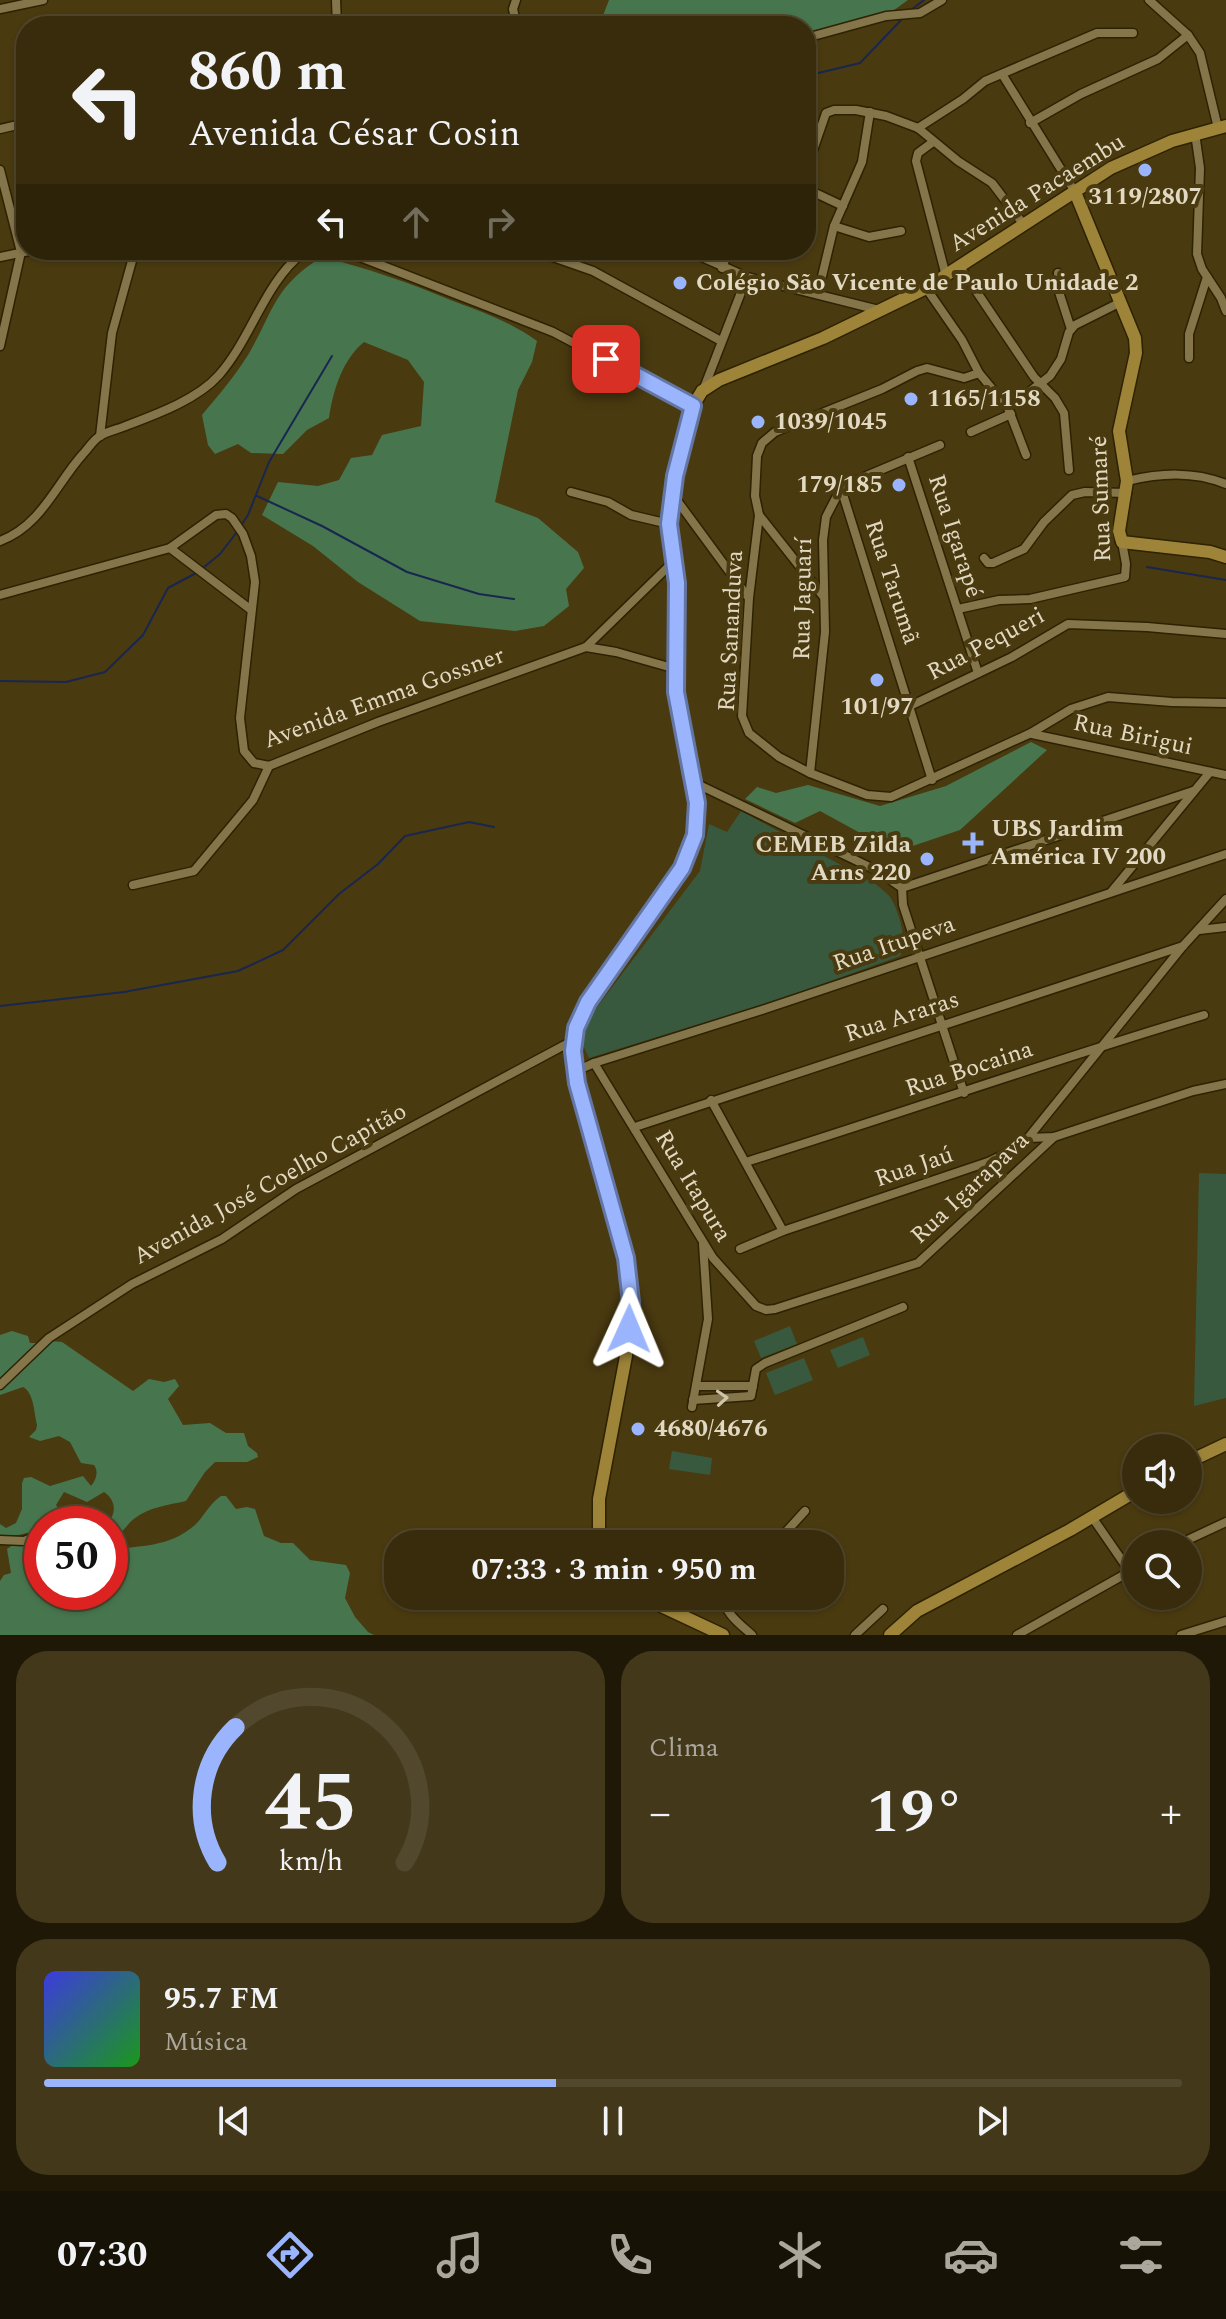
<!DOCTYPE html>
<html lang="pt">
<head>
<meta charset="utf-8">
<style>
  :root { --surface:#382c0c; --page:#43381a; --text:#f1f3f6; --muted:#aba79d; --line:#52482d; --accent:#9ab5fd }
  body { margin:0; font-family:Spectral,serif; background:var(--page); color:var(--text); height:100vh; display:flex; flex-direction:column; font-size:30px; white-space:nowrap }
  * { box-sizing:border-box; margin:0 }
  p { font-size:26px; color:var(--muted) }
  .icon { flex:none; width:44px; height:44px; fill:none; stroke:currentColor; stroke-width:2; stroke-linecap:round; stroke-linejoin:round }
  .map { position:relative; height:1635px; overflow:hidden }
  .details { display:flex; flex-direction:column; gap:16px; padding:16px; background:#1f1807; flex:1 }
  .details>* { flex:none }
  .banner { position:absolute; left:16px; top:16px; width:800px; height:244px; border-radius:32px; box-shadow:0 2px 6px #0004,0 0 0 2px var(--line); background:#382c0c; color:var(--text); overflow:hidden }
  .fabs { position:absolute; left:1122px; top:1434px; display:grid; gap:16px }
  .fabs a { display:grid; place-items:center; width:80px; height:80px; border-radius:50%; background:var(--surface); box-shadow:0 2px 6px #0004,0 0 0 2px var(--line); font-size:40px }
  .speed { position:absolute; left:24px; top:1506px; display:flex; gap:16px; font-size:40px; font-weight:700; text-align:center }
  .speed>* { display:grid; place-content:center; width:104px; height:104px; border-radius:50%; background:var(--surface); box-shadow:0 2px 6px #0004,0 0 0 2px var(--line); line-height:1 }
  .speed .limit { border:12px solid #d22; background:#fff; color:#111 }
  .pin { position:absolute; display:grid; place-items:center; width:68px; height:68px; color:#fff; margin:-34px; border-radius:16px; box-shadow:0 4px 12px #0006 }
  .me { position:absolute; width:88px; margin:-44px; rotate:1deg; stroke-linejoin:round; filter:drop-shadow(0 0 6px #0008) }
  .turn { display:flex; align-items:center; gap:28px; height:168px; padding:0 40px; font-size:36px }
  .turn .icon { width:104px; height:104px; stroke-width:2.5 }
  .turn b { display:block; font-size:56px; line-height:68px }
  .lanes { display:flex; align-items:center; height:76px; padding:0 40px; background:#0003; justify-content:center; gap:40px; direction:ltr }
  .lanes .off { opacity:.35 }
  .big { font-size:60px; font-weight:700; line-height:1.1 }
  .details .widget { flex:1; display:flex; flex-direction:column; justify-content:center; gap:12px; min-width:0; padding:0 28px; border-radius:32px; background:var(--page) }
  .details .dial { align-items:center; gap:0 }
  .dial svg { height:208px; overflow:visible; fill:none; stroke:var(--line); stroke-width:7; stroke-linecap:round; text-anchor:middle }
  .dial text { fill:var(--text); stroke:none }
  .song { display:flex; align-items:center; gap:24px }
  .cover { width:96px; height:96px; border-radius:12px; background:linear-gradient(135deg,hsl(240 70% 55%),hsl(120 70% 35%)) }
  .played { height:8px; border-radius:4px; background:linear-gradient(90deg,var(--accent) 45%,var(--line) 45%) }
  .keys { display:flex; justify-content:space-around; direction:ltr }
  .heat { display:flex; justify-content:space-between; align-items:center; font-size:44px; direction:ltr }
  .details .tiles { flex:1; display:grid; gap:16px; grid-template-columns:1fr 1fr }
  .widget:last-child { grid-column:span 2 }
  .trip { position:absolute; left:384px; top:1530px; width:460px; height:80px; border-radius:32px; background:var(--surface); box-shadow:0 2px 6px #0004,0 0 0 2px var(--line); font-weight:700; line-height:80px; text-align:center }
  .dock { display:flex; height:128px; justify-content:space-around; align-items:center; background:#161205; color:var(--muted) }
  .dock .icon { width:56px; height:56px }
  .dock .current { color:var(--accent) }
  .dock b { font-size:36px; color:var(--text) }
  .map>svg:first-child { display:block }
  .green { fill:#39593e }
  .forest { fill:#47764e }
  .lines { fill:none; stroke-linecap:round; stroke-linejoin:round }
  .stream { stroke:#192650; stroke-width:2 }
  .street-casing { stroke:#2d2202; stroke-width:11 }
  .secondary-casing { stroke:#2d2202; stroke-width:15 }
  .street { stroke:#85754b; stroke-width:8 }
  .secondary { stroke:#9d8439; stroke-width:12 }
  .oneway { stroke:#cfc5ab }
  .route-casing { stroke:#6476a4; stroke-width:20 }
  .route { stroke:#9ab5fd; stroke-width:14 }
  .poi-dot { fill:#9ab5fd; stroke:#4a3a10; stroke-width:3 }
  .labels { text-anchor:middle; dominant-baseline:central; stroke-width:8; stroke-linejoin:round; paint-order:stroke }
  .street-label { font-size:24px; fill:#e2d9c3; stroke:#4a3a10 }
  .poi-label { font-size:24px; font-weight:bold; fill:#e2d9c3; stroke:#4a3a10; text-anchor:start }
</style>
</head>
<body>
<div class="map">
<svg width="1226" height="1635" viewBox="0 0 1226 1635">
  <rect width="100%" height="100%" fill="#4a3a10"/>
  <g class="green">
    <path d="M741,811L874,883C879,887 886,892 890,897C899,910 908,942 900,956L784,998L589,1058L581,1041L588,1019L700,871L709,824L727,832Z"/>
    <path d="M1199,1173L1226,1174V1398L1194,1406Z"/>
    <path d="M790,1326L797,1344L761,1358L754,1341Z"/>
    <path d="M863,1337L870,1355L838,1368L830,1350Z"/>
    <path d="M804,1358L813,1380L775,1395L766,1373Z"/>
    <path d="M672,1451L712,1458L710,1475L669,1469Z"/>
  </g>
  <g class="forest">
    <path d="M609,0H908L886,16L806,38V26H599Z"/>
    <path d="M322,257C367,268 410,283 453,301C483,312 511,322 537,341L532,362L518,390L495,502L538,518L578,552L584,568L566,589L569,606L544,626L515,631L420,621L358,582L313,546L262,515L278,482L318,486L339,480L351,458L372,455L382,435L421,426L424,382L408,360L364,342C342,360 333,391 329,418L307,430L283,454L251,453L238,444L215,454L208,445L202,415C218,396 235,376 248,355C274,311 273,287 322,257Z"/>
    <path d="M1031,742L1047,750L960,830L895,852L820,811L795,823L745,799L757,787L776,793L808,785L880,806L946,786Z"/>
    <path d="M12,1331L28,1336L30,1343H38V1351L51,1341L62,1342L133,1391L149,1379L164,1382L175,1379L179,1386L168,1399L183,1425L210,1423L226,1433H244L248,1446L257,1453L258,1457L247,1462H215L205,1472L186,1501C168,1505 150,1507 135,1518C125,1525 124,1535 110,1537V1524H107C117,1513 116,1500 104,1492L87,1502L64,1492L56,1505L62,1515L59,1522L42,1524V1529L15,1536L0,1535V1524L6,1528L16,1523L22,1509V1483L24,1478L31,1477L50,1486L83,1476L91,1486C96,1480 99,1472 94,1465L81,1463L70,1442L59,1436L40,1441L29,1437L36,1430L37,1425C34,1412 34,1393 23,1387L0,1395V1335Z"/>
    <path d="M221,1496H226L236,1509L247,1507L255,1509L264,1536L281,1543H293L310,1560L346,1565L350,1573L345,1598L355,1617L368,1632L374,1635H0V1581L4,1575L11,1573L7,1549C18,1541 29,1541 42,1545V1592H110V1550C142,1545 168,1548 195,1525C204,1516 210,1503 221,1496Z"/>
  </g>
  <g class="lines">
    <g class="stream">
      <path d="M911,10L924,0"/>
      <path d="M806,76L860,63L904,17"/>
      <path d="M257,496L322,526L407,572L479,594L514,599"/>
      <path d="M240,527L248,515L269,462L332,356"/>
      <path d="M1147,567L1226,580"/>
      <path d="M203,568L220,554L237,532"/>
      <path d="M0,681L66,682L105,672L143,635L168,588L198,572"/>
      <path d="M0,1006L124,992L238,971L283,950L339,894L378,864L405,836L469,822L494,827"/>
    </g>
    <g class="street-casing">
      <g id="street">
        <path d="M336,0L337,26"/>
        <path d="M516,0L513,9L516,22L574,26"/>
        <path d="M1149,0L1188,35L1200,53L1218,128"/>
        <path d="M0,9L43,0"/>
        <path d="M806,38L886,16L920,13L942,0"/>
        <path d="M1002,74L1075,192"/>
        <path d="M1030,123L1081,94L1158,59L1188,35"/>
        <path d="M918,128L963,99L985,81L1097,33H1133"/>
        <path d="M0,129L26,123"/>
        <path d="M1195,133L1200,168L1197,254L1202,269L1221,298L1226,311"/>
        <path d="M933,142L918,153L916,161L946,276"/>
        <path d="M806,161L810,159L826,113L834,110H856L886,116L918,128L958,161L992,183L1024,225"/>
        <path d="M0,170L21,252L0,346"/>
        <path d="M809,190L843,206"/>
        <path d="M834,226L869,237L901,231"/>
        <path d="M342,250L553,332L693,406"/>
        <path d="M533,250L593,271L721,341"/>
        <path d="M686,250L747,277L879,310"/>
        <path d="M0,257L34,250"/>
        <path d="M960,267L1034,377L1055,398L1064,413L1069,470"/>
        <path d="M722,268L729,250"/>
        <path d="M1058,273L1059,292L1071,329"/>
        <path d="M926,288L962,340L979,373L1008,408L1026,455"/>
        <path d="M818,293L834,226L862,162L870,112"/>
        <path d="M1189,358V334L1207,277"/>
        <path d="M979,373L964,378L927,368L917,371L882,389L775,432L762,443L757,456L755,496L759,515L749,598L742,716L749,733L779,757L810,773L867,795L891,797L1031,733L1071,709L1108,697L1172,702L1226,703"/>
        <path d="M704,388L747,277"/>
        <path d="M1008,408L1050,376L1061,359L1069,332L1075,325L1121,302"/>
        <path d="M971,432L1011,414"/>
        <path d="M100,436L112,333L135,250"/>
        <path d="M908,457L978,673"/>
        <path d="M1127,481C1161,473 1193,471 1226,484"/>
        <path d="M841,488L932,780"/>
        <path d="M571,492L608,502L631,515L669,524"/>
        <path d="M673,495L748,597"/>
        <path d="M759,515L823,596"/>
        <path d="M0,541C41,526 56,484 83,454C88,449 93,440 100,436C107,431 120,429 128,425C157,414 198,399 219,375C253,336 264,282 306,250"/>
        <path d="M170,548L250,609"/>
        <path d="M984,558L988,563H993L1024,549L1044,522L1072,495L1085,492L1127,493"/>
        <path d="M0,595L170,548L216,515L226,514L232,518L243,534L251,556L255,582L240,718L244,751L254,763L269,766L378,722L586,647L673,562"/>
        <path d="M958,609L999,600L1030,599L1125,577L1126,564L1122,542"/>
        <path d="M586,647L616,652L676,669"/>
        <path d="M910,706L1012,657L1068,624L1147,627L1226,634"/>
        <path d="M1032,734L1226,775"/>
        <path d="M810,773L825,632L823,540L826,517L841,488L847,484L940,445"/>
        <path d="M693,782L878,871L902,888L903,905L964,1093"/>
        <path d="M133,885L194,871L253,800L269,766"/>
        <path d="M902,888L1193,791"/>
        <path d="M1112,891L1210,772"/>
        <path d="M1199,930L1226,927"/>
        <path d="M594,1063L713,1258L756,1306L766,1310L775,1309L918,1263L1054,1137"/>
        <path d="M574,1072L594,1063L765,1009L1226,854"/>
        <path d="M711,1100L783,1231"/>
        <path d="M635,1127L1183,946"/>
        <path d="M1028,1138L1183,946L1226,899"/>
        <path d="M746,1162C899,1114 1050,1061 1204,1015"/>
        <path d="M740,1249L783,1231L988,1162L1011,1151L1028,1138L1054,1137L1193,1091L1226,1084"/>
        <path d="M0,1385L49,1338L132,1284L222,1239L296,1189L574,1040"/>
        <path d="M696,1386H753"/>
        <path d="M693,1400L751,1396L756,1369L765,1363L903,1307"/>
        <path d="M692,1407L708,1319L703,1244"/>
        <path d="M1092,1517L1130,1572"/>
        <path d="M0,1540L24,1541L42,1534"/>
        <path d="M775,1544L805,1511"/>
        <path d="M1179,1544L1226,1522"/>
        <path d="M723,1596C725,1614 740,1624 752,1635"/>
        <path d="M855,1635L883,1609"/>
        <path d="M1017,1635L1136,1568"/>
        <path d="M1181,1635L1226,1621"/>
      </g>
    </g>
    <g class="secondary-casing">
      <g id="secondary">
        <path d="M1075,192L1135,338L1136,353L1119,431L1127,481L1119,531L1122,542L1210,552L1226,557"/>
        <path d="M1188,1462L1226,1444"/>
        <path d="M599,1544V1499L626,1356L631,1302L626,1258L577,1083L573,1051L576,1028L588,1002L682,868L695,835L697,803L676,692L677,583L669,524L675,476L693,406L702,391L719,380L823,338L926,288L1111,168L1172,141L1226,126"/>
        <path d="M640,1596L723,1635"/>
        <path d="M890,1635L917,1611L1070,1530L1136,1491"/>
      </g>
    </g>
    <use href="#street" class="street"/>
    <use href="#secondary" class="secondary"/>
  </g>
  <defs><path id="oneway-chevron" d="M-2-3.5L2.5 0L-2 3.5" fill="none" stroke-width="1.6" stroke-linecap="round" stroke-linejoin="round" transform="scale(2)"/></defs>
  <use class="oneway" href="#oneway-chevron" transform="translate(722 1398) rotate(-4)"/>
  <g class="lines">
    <g class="route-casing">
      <path id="route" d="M606,359L693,406L675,476L669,524L677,583L676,692L697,803L695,835L682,868L588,1002L576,1028L573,1051L577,1083L626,1258L631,1302L629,1329"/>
    </g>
    <use href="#route" class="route"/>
  </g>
  <g class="poi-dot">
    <circle cx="1145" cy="170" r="8"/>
    <circle cx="680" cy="283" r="8"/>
    <circle cx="911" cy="399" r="8"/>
    <circle cx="758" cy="422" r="8"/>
    <circle cx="899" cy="485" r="8"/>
    <circle cx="877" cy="680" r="8"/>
    <path d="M969 831h8v8h8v8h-8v8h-8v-8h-8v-8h8z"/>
    <circle cx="927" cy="859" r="8"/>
    <circle cx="638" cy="1429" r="8"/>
  </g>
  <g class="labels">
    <g class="street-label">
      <text transform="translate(1037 193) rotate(-32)">Avenida Pacaembu</text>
      <text transform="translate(1101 499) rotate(-92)">Rua Sumaré</text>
      <text transform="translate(955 536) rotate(72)">Rua Igarapé</text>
      <text transform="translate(892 582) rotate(72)">Rua Tarumã</text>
      <text transform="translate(803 599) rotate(-89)">Rua Jaguarí</text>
      <text transform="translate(731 631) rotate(-87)">Rua Sananduva</text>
      <text transform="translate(986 644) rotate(-28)">Rua Pequeri</text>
      <text transform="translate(384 698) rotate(-20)">Avenida Emma Gossner</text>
      <text transform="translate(1133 735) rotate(12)">Rua Birigui</text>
      <text transform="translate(894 944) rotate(-19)">Rua Itupeva</text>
      <text transform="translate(902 1017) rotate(-18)">Rua Araras</text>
      <text transform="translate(969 1069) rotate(-18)">Rua Bocaina</text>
      <text transform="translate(914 1167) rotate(-19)">Rua Jaú</text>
      <text transform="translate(270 1184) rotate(-29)">Avenida José Coelho Capitão</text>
      <text transform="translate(693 1186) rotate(59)">Rua Itapura</text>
      <text transform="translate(970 1188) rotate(-43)">Rua Igarapava</text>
    </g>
    <g class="poi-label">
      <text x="1145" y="197" text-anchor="middle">3119/2807</text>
      <text x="696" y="283">Colégio São Vicente de Paulo Unidade 2</text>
      <text x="927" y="399">1165/1158</text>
      <text x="774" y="422">1039/1045</text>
      <text x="883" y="485" text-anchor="end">179/185</text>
      <text x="877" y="707" text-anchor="middle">101/97</text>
      <text x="991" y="829">UBS Jardim<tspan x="991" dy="28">América IV 200</tspan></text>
      <text x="911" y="845" text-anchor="end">CEMEB Zilda<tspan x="911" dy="28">Arns 220</tspan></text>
      <text x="654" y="1429">4680/4676</text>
    </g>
  </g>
</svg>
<div class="fabs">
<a><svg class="icon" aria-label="sound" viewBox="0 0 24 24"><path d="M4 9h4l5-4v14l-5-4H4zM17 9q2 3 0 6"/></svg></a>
<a><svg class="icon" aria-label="search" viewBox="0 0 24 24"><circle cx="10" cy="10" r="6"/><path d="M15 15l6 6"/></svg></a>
</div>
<div class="speed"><div class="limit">50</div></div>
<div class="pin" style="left:606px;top:359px;background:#d93025"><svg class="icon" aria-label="arrive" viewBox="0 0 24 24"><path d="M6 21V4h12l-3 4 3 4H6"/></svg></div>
<svg class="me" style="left:629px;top:1329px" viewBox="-20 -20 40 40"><path d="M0-17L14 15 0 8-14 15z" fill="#9ab5fd" stroke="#fff" stroke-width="4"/></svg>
<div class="trip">07:33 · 3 min · 950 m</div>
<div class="banner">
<div class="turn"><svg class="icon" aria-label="left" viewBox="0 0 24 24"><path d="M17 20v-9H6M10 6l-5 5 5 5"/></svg><div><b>860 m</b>Avenida César Cosin</div></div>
<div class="lanes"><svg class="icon" aria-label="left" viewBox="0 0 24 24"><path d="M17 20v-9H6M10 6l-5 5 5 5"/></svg><svg class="icon off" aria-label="ahead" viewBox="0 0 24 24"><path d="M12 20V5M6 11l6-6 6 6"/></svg><svg class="icon off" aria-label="right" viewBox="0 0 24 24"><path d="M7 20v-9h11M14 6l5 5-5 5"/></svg></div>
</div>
</div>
<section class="details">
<div class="tiles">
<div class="widget dial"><svg viewBox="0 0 100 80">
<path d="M14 69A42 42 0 1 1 86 69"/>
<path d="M14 69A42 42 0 0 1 21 17" stroke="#9ab5fd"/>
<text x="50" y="56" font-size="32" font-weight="700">45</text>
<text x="50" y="72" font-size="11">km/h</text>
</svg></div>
<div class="widget"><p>Clima</p>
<div class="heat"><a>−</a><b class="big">19°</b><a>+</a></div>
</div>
<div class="widget">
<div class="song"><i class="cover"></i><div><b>95.7 FM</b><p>Música</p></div></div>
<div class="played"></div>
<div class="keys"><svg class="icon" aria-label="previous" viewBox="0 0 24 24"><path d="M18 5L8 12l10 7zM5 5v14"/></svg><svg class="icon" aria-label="pause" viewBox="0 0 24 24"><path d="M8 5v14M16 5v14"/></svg><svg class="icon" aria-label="next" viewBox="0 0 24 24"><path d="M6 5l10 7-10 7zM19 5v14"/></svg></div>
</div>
</div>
</section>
<nav class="dock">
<b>07:30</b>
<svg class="icon current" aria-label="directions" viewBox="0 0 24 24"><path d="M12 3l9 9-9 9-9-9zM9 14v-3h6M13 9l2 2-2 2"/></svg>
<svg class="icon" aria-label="music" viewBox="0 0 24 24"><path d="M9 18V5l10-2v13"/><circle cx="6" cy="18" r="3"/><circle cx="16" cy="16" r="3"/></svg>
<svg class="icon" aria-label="phone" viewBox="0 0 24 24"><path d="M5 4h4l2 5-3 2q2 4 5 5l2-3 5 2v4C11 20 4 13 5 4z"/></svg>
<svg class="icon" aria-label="climate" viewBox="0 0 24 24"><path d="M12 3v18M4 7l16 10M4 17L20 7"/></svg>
<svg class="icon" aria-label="car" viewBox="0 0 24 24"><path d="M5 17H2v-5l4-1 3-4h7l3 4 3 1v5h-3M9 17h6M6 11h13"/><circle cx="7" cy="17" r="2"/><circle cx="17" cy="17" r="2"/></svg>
<svg class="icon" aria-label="filters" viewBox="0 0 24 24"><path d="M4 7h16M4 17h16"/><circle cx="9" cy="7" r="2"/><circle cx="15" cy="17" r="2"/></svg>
</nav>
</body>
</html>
